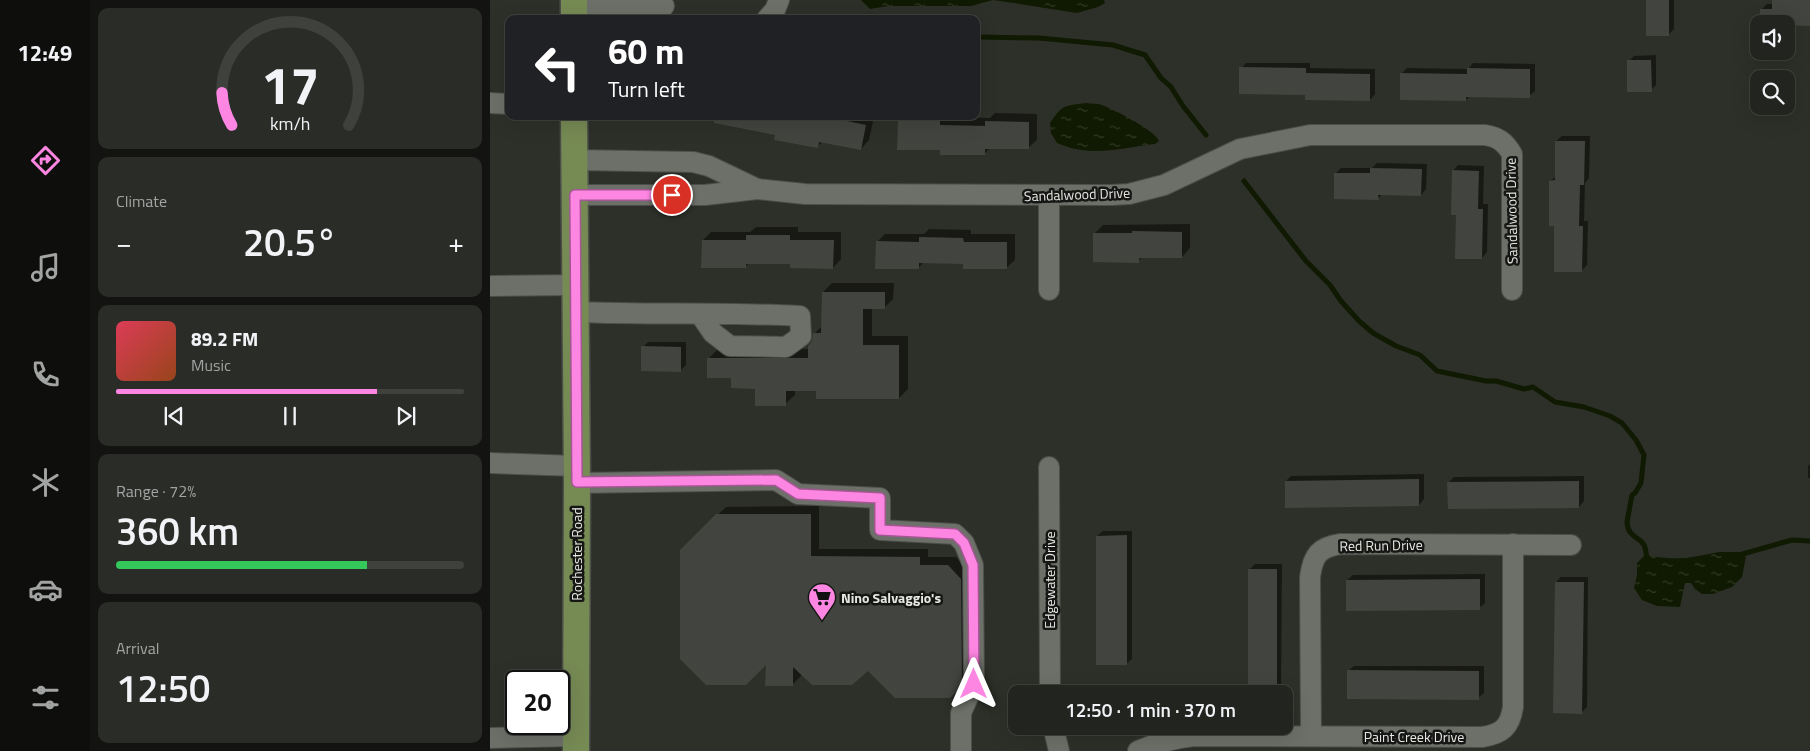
<!DOCTYPE html>
<html lang="en">
<head>
<meta charset="utf-8">
<style>
  :root { --surface:#22241f; --page:#2a2c28; --text:#f1f3f6; --muted:#a2a4a4; --line:#3f413d; --accent:#fd86e2 }
  body { margin:0; font-family:"Titillium Web",sans-serif; background:var(--page); color:var(--text); height:100vh; display:flex; flex-direction:column; font-size:19px; white-space:nowrap }
  * { box-sizing:border-box; margin:0 }
  p { font-size:16px; color:var(--muted) }
  .icon { flex:none; width:28px; height:28px; fill:none; stroke:currentColor; stroke-width:2; stroke-linecap:round; stroke-linejoin:round }
  .map { position:relative; flex:1; overflow:hidden }
  .sheet { display:flex; flex-direction:column; gap:8px; padding:8px; background:#131411; width:400px }
  .sheet>* { flex:none }
  .guide { position:absolute; left:15px; top:15px; width:475px; height:105px; border-radius:10px; box-shadow:0 5px 20px #0002,0 0 0 1px var(--line); background:#202124; color:#fff; overflow:hidden }
  .buttons { position:absolute; left:1260px; top:15px; display:grid; gap:10px }
  .buttons a { display:grid; place-items:center; width:45px; height:45px; border-radius:10px; background:var(--surface); box-shadow:0 5px 20px #0002,0 0 0 1px var(--line); font-size:25px }
  .speed { position:absolute; left:15px; top:670px; display:flex; gap:10px; font-size:25px; font-weight:700; text-align:center }
  .speed>* { display:grid; place-content:center; width:65px; height:65px; border-radius:50%; background:var(--surface); box-shadow:0 5px 20px #0002,0 0 0 1px var(--line); line-height:1 }
  .speed .limit { border:2px solid #111; border-radius:8px; background:#fff; color:#111 }
  .pin { position:absolute; display:grid; place-items:center; width:42px; height:42px; color:#fff; margin:-21px; border:2px solid #fff; border-radius:50%; box-shadow:0 1px 5px #0007 }
  .me { position:absolute; width:55px; margin:-28px; rotate:0deg; stroke-linejoin:round; filter:drop-shadow(0 0 4px #0008) }
  .turn { display:flex; align-items:center; gap:18px; height:105px; padding:0 20px; font-size:22px }
  .turn .icon { width:65px; height:65px; stroke-width:2.5 }
  .turn b { display:block; font-size:35px; line-height:42px }
  .big { font-size:38px; font-weight:600; line-height:1.1 }
  .sheet .widget { flex:1; display:flex; flex-direction:column; justify-content:center; gap:8px; min-width:0; padding:0 18px; border-radius:10px; background:var(--page) }
  .sheet .dial { align-items:center; gap:0 }
  .dial svg { height:130px; overflow:visible; fill:none; stroke:var(--line); stroke-width:7; stroke-linecap:round; text-anchor:middle }
  .dial text { fill:var(--text); stroke:none }
  .song { display:flex; align-items:center; gap:15px }
  .cover { width:60px; height:60px; border-radius:8px; background:linear-gradient(135deg,hsl(350 70% 55%),hsl(20 70% 35%)) }
  .played { height:5px; border-radius:2px; background:linear-gradient(90deg,var(--accent) 75%,var(--line) 75%) }
  .keys { display:flex; justify-content:space-around; direction:ltr }
  .heat { display:flex; justify-content:space-between; align-items:center; font-size:28px; direction:ltr }
  .charge { height:8px; border-radius:4px; background:linear-gradient(90deg,#34c759 72%,var(--line) 0) }
  .trip { position:absolute; left:518px; top:685px; width:285px; height:50px; border-radius:10px; background:var(--surface); box-shadow:0 5px 20px #0002,0 0 0 1px var(--line); font-weight:600; line-height:50px; text-align:center }
  main { display:flex; flex:1; min-height:0 }
  .tab-bar { display:flex; flex-direction:column; width:90px; justify-content:space-around; align-items:center; background:#0e0e0c; color:var(--muted) }
  .tab-bar .icon { width:35px; height:35px }
  .tab-bar .current { color:var(--accent) }
  .tab-bar b { font-size:22px; color:var(--text) }
  .map>svg:first-child { display:block }
  .water { fill:url(#water-ripples) }
  .shadow { fill:#0007 }
  .lines { fill:none; stroke-linecap:round; stroke-linejoin:round }
  .stream { stroke:#101901; stroke-width:5 }
  .building { fill:#42453f }
  .minor-casing { stroke:#4b4e49; stroke-width:22 }
  .major-casing { stroke:#4b4e49; stroke-width:29 }
  .minor { stroke:#6c7068; stroke-width:20 }
  .major { stroke:#768a54; stroke-width:26 }
  .route-casing { stroke:#a45793; stroke-width:12 }
  .route { stroke:#fd86e2; stroke-width:9 }
  .labels { text-anchor:middle; dominant-baseline:central; stroke-width:5; stroke-linejoin:round; paint-order:stroke }
  .street-label { font-size:14px; fill:#e6e8e4; stroke:#161714 }
  .poi-label { font-size:14px; font-weight:bold; fill:#e6e8e4; stroke:#161714; text-anchor:start }
</style>
</head>
<body>
<main>
<nav class="tab-bar">
<b>12:49</b>
<svg class="icon current" aria-label="directions" viewBox="0 0 24 24"><path d="M12 3l9 9-9 9-9-9zM9 14v-3h6M13 9l2 2-2 2"/></svg>
<svg class="icon" aria-label="music" viewBox="0 0 24 24"><path d="M9 18V5l10-2v13"/><circle cx="6" cy="18" r="3"/><circle cx="16" cy="16" r="3"/></svg>
<svg class="icon" aria-label="phone" viewBox="0 0 24 24"><path d="M5 4h4l2 5-3 2q2 4 5 5l2-3 5 2v4C11 20 4 13 5 4z"/></svg>
<svg class="icon" aria-label="climate" viewBox="0 0 24 24"><path d="M12 3v18M4 7l16 10M4 17L20 7"/></svg>
<svg class="icon" aria-label="car" viewBox="0 0 24 24"><path d="M5 17H2v-5l4-1 3-4h7l3 4 3 1v5h-3M9 17h6M6 11h13"/><circle cx="7" cy="17" r="2"/><circle cx="17" cy="17" r="2"/></svg>
<svg class="icon" aria-label="filters" viewBox="0 0 24 24"><path d="M4 7h16M4 17h16"/><circle cx="9" cy="7" r="2"/><circle cx="15" cy="17" r="2"/></svg>
</nav>
<section class="sheet">
<div class="widget dial"><svg viewBox="0 0 100 80">
<path d="M14 69A42 42 0 1 1 86 69"/>
<path d="M14 69A42 42 0 0 1 8 49" stroke="#fd86e2"/>
<text x="50" y="56" font-size="32" font-weight="700">17</text>
<text x="50" y="72" font-size="11">km/h</text>
</svg></div>
<div class="widget"><p>Climate</p>
<div class="heat"><a>−</a><b class="big">20.5°</b><a>+</a></div>
</div>
<div class="widget">
<div class="song"><i class="cover"></i><div><b>89.2 FM</b><p>Music</p></div></div>
<div class="played"></div>
<div class="keys"><svg class="icon" aria-label="previous" viewBox="0 0 24 24"><path d="M18 5L8 12l10 7zM5 5v14"/></svg><svg class="icon" aria-label="pause" viewBox="0 0 24 24"><path d="M8 5v14M16 5v14"/></svg><svg class="icon" aria-label="next" viewBox="0 0 24 24"><path d="M6 5l10 7-10 7zM19 5v14"/></svg></div>
</div>
<div class="widget"><p>Range · 72%</p><b class="big">360 km</b><div class="charge"></div></div>
<div class="widget"><p>Arrival</p><b class="big">12:50</b></div>
</section>
<div class="map">
<svg width="1320" height="751" viewBox="0 0 1320 751">
  <defs>
    <pattern id="water-ripples" width="26" height="14" patternUnits="userSpaceOnUse" patternTransform="scale(1.25)"><rect width="26" height="14" fill="#101901"/><path d="M2 4q2-2 4 0t4 0M15 11q2-2 4 0t4 0" fill="none" stroke="#333a26"/></pattern>
  </defs>
  <rect width="100%" height="100%" fill="#2d3029"/>
  <g class="water">
    <path d="M371,0H614L615,3L608,7L587,13L503,0L481,6H398L380,9Z"/>
    <path d="M596,103C601,104 607,103 612,105C623,109 666,131 669,141L665,144C630,148 601,158 567,143L561,133L560,123C573,104 574,106 596,103Z"/>
    <path d="M1229,552H1255L1256,556L1252,577L1242,587L1223,594H1212L1205,589L1201,583H1195L1190,607L1167,606L1152,600L1144,588L1147,575V563L1155,555C1187,561 1199,558 1229,552Z"/>
  </g>
  <g class="shadow">
    <path d="M1157,0H1184V29L1178,35Z"/>
    <path d="M1283,0H1320V25L1272,9L1277,4H1283Z"/>
    <path d="M1166,55V85L1161,90L1139,61L1144,56Z"/>
    <path d="M756,63H820V68L885,69V94L880,100L817,94L751,68Z"/>
    <path d="M983,63L1045,64V91L1039,96H980L976,100L911,74L917,68L978,69Z"/>
    <path d="M505,113L547,114V140L538,148H500L494,154L451,149L409,121L414,116L500,118Z"/>
    <path d="M246,116H382L384,117L379,140L371,149L333,141L327,147L286,134Z"/>
    <path d="M1072,136H1100L1099,178L1095,183L1094,221H1098L1097,265L1092,270L1065,224L1061,181L1066,176V141Z"/>
    <path d="M887,163L937,164L936,189L931,195L892,194L888,199L846,173L851,168H882Z"/>
    <path d="M968,165L994,166L993,204H998L997,252L992,258L967,214L963,171Z"/>
    <path d="M700,224V248L692,257L653,256L648,261L605,233L613,225Z"/>
    <path d="M266,227H308V232H351V259L343,268L302,263H259L255,267L213,240L221,232H260Z"/>
    <path d="M439,229L481,230V234H525V260L516,268L474,263L434,262L428,268L387,242L395,234H434Z"/>
    <path d="M342,283H404L403,299L394,308H382V336H418V389L409,398L327,390H305V395L295,404L242,377L218,359L228,349H319L323,341L324,334L333,325V292Z"/>
    <path d="M158,342H196V365L190,371L153,347Z"/>
    <path d="M1320,464V478H1318V466Z"/>
    <path d="M934,474V499L929,505L796,481L801,476Z"/>
    <path d="M1094,476V501L1089,507L959,482L964,477Z"/>
    <path d="M329,506V549H438V557H466L479,571L476,681L459,697L378,669L311,672V676L303,684L277,662L191,550L236,507Z"/>
    <path d="M613,531H642V659L636,664L607,536Z"/>
    <path d="M765,564H792L791,694H759V570Z"/>
    <path d="M995,574V603L989,608L857,580L863,575Z"/>
    <path d="M1071,577H1098L1097,707L1092,712L1066,582Z"/>
    <path d="M864,666H994V693L988,698L858,671Z"/>
  </g>
  <g class="lines">
    <g class="stream">
      <path d="M486,37L549,38L623,45L655,55L671,78L681,87L693,106L716,135"/>
      <path d="M754,181L816,261L840,285L851,301L869,321L883,333L906,346L930,355L947,371L996,381H1006L1034,389L1043,387L1065,402L1094,407L1120,416L1132,423L1146,440L1154,455L1151,483L1145,493L1142,495L1137,522C1138,538 1149,536 1154,545C1156,548 1156,556 1158,561"/>
      <path d="M1249,555L1302,540L1320,541"/>
    </g>
  </g>
  <g class="building">
    <rect x="1156" y="0" width="23" height="36"/>
    <path d="M1282,0H1320V26L1270,24V9H1282Z"/>
    <path d="M1137,60H1161L1162,92H1137Z"/>
    <path d="M749,67L816,68V73L880,74V101L815,100V95L749,94Z"/>
    <path d="M977,68L1040,69V98L976,97V101L910,100V73L977,74Z"/>
    <path d="M224,116H309L331,121L333,116L376,125L371,150L329,142L328,148L284,140L285,135L224,123Z"/>
    <path d="M408,120L450,121V125L495,126V121L539,122V149H495V155H450V150H407Z"/>
    <path d="M1065,141H1095L1094,185H1090L1089,226H1093L1092,272H1064V226H1059V181L1065,180Z"/>
    <path d="M880,168L932,169L931,196L888,195L889,200L844,199V173H880Z"/>
    <path d="M962,170L989,171L988,209H993L992,259H965L966,215H961Z"/>
    <path d="M642,231L692,232V258H649V263L603,262V233H642Z"/>
    <path d="M256,235H300V240H344L343,269L300,268V264H256V268H211L212,240H256Z"/>
    <path d="M429,237L473,238L474,242H517V269H473V264L429,263V269H385L386,241L429,242Z"/>
    <path d="M332,292H395V309H373V345H409V399H326V391H296V406H265V389L241,388V378H217V358H318V346L322,341L323,333H331Z"/>
    <path d="M151,346L191,347V372L151,371Z"/>
    <path d="M929,479V506L795,508V481Z"/>
    <path d="M1089,481V508L958,509L957,482Z"/>
    <path d="M226,514H321V556L430,557V565H458L471,579L472,682L468,691L460,698H405L378,671L362,685H322L303,667V686H275L276,665L256,685H216L190,659V550Z"/>
    <path d="M637,535V665H606V536Z"/>
    <rect x="758" y="569" width="29" height="125"/>
    <path d="M990,579V610L856,611V580Z"/>
    <path d="M1065,582H1094L1092,714L1063,713Z"/>
    <path d="M857,670L989,671V700L857,699Z"/>
  </g>
  <g class="lines">
    <g class="minor-casing">
      <g id="minor">
        <path d="M84,5L174,6"/>
        <path d="M277,19L285,10L289,0"/>
        <path d="M0,103L19,104"/>
        <path d="M84,160L203,162L219,166L267,189L215,195H85"/>
        <path d="M267,189L315,194L622,195L639,194L674,185L750,149L820,135H995C1008,137 1015,142 1022,154V290"/>
        <path d="M559,195V290"/>
        <path d="M0,286L85,285"/>
        <path d="M85,312C160,315 235,312 310,316L311,336L296,347L240,346L223,333L210,314"/>
        <path d="M0,463L86,466"/>
        <path d="M559,467L560,694"/>
        <path d="M87,483L286,480L308,494L390,498V530L465,534L474,543L483,565L484,684L471,713V751"/>
        <path d="M563,726L569,751"/>
        <path d="M821,736L820,577C823,555 829,547 851,544L1081,545"/>
        <path d="M0,738L86,736"/>
        <path d="M648,751C667,743 683,738 704,736L992,737C1012,734 1020,727 1023,707V544"/>
      </g>
    </g>
    <g class="major-casing">
      <g id="major">
        <path d="M84,0V19"/>
        <path d="M84,116L87,483L86,751"/>
      </g>
    </g>
    <use href="#minor" class="minor"/>
    <use href="#major" class="major"/>
  </g>
  <g class="lines">
    <g class="route-casing">
      <path id="route" d="M182,195H85L87,482L286,480L308,494L390,498V530L465,534L474,543L483,565L484,684"/>
    </g>
    <use href="#route" class="route"/>
  </g>
  <defs>
    <g id="supermarket-pin" transform="scale(1.4375)"><path d="M0 17L-7.5 6A9.5 9.5 0 1 1 7.5 6Z" fill="#fd86e2" stroke="#161714"/><path d="M-6-5.5h2.5l.6 2H6L4.5 2H-2.5L-4.4-4H-6ZM-1.5 3.2a1.3 1.3 0 1 0 .1 0ZM3 3.2a1.3 1.3 0 1 0 .1 0Z" fill="#111"/></g>
  </defs>
  <g fill-rule="evenodd">
    <use href="#supermarket-pin" x="332" y="597"/>
  </g>
  <g class="labels">
    <g class="street-label">
      <text transform="translate(587 194) rotate(-2)">Sandalwood Drive</text>
      <text transform="translate(1021 211) rotate(-91)">Sandalwood Drive</text>
      <text transform="translate(891 545) rotate(-1)">Red Run Drive</text>
      <text transform="translate(86 554) rotate(-90)">Rochester Road</text>
      <text transform="translate(559 580) rotate(-90)">Edgewater Drive</text>
      <text x="924" y="736">Paint Creek Drive</text>
    </g>
    <g class="poi-label">
      <text x="351" y="597">Nino Salvaggio's</text>
    </g>
  </g>
</svg>
<div class="buttons">
<a><svg class="icon" aria-label="sound" viewBox="0 0 24 24"><path d="M4 9h4l5-4v14l-5-4H4zM17 9q2 3 0 6"/></svg></a>
<a><svg class="icon" aria-label="search" viewBox="0 0 24 24"><circle cx="10" cy="10" r="6"/><path d="M15 15l6 6"/></svg></a>
</div>
<div class="speed"><div class="limit">20</div></div>
<div class="pin" style="left:182px;top:195px;background:#d93025"><svg class="icon" aria-label="arrive" viewBox="0 0 24 24"><path d="M6 21V4h12l-3 4 3 4H6"/></svg></div>
<svg class="me" style="left:484px;top:684px" viewBox="-20 -20 40 40"><path d="M0-17L14 15 0 8-14 15z" fill="#fd86e2" stroke="#fff" stroke-width="4"/></svg>
<div class="trip">12:50 · 1 min · 370 m</div>
<div class="guide">
<div class="turn"><svg class="icon" aria-label="left" viewBox="0 0 24 24"><path d="M17 20v-9H6M10 6l-5 5 5 5"/></svg><div><b>60 m</b>Turn left</div></div>
</div>
</div>
</main>
</body>
</html>
